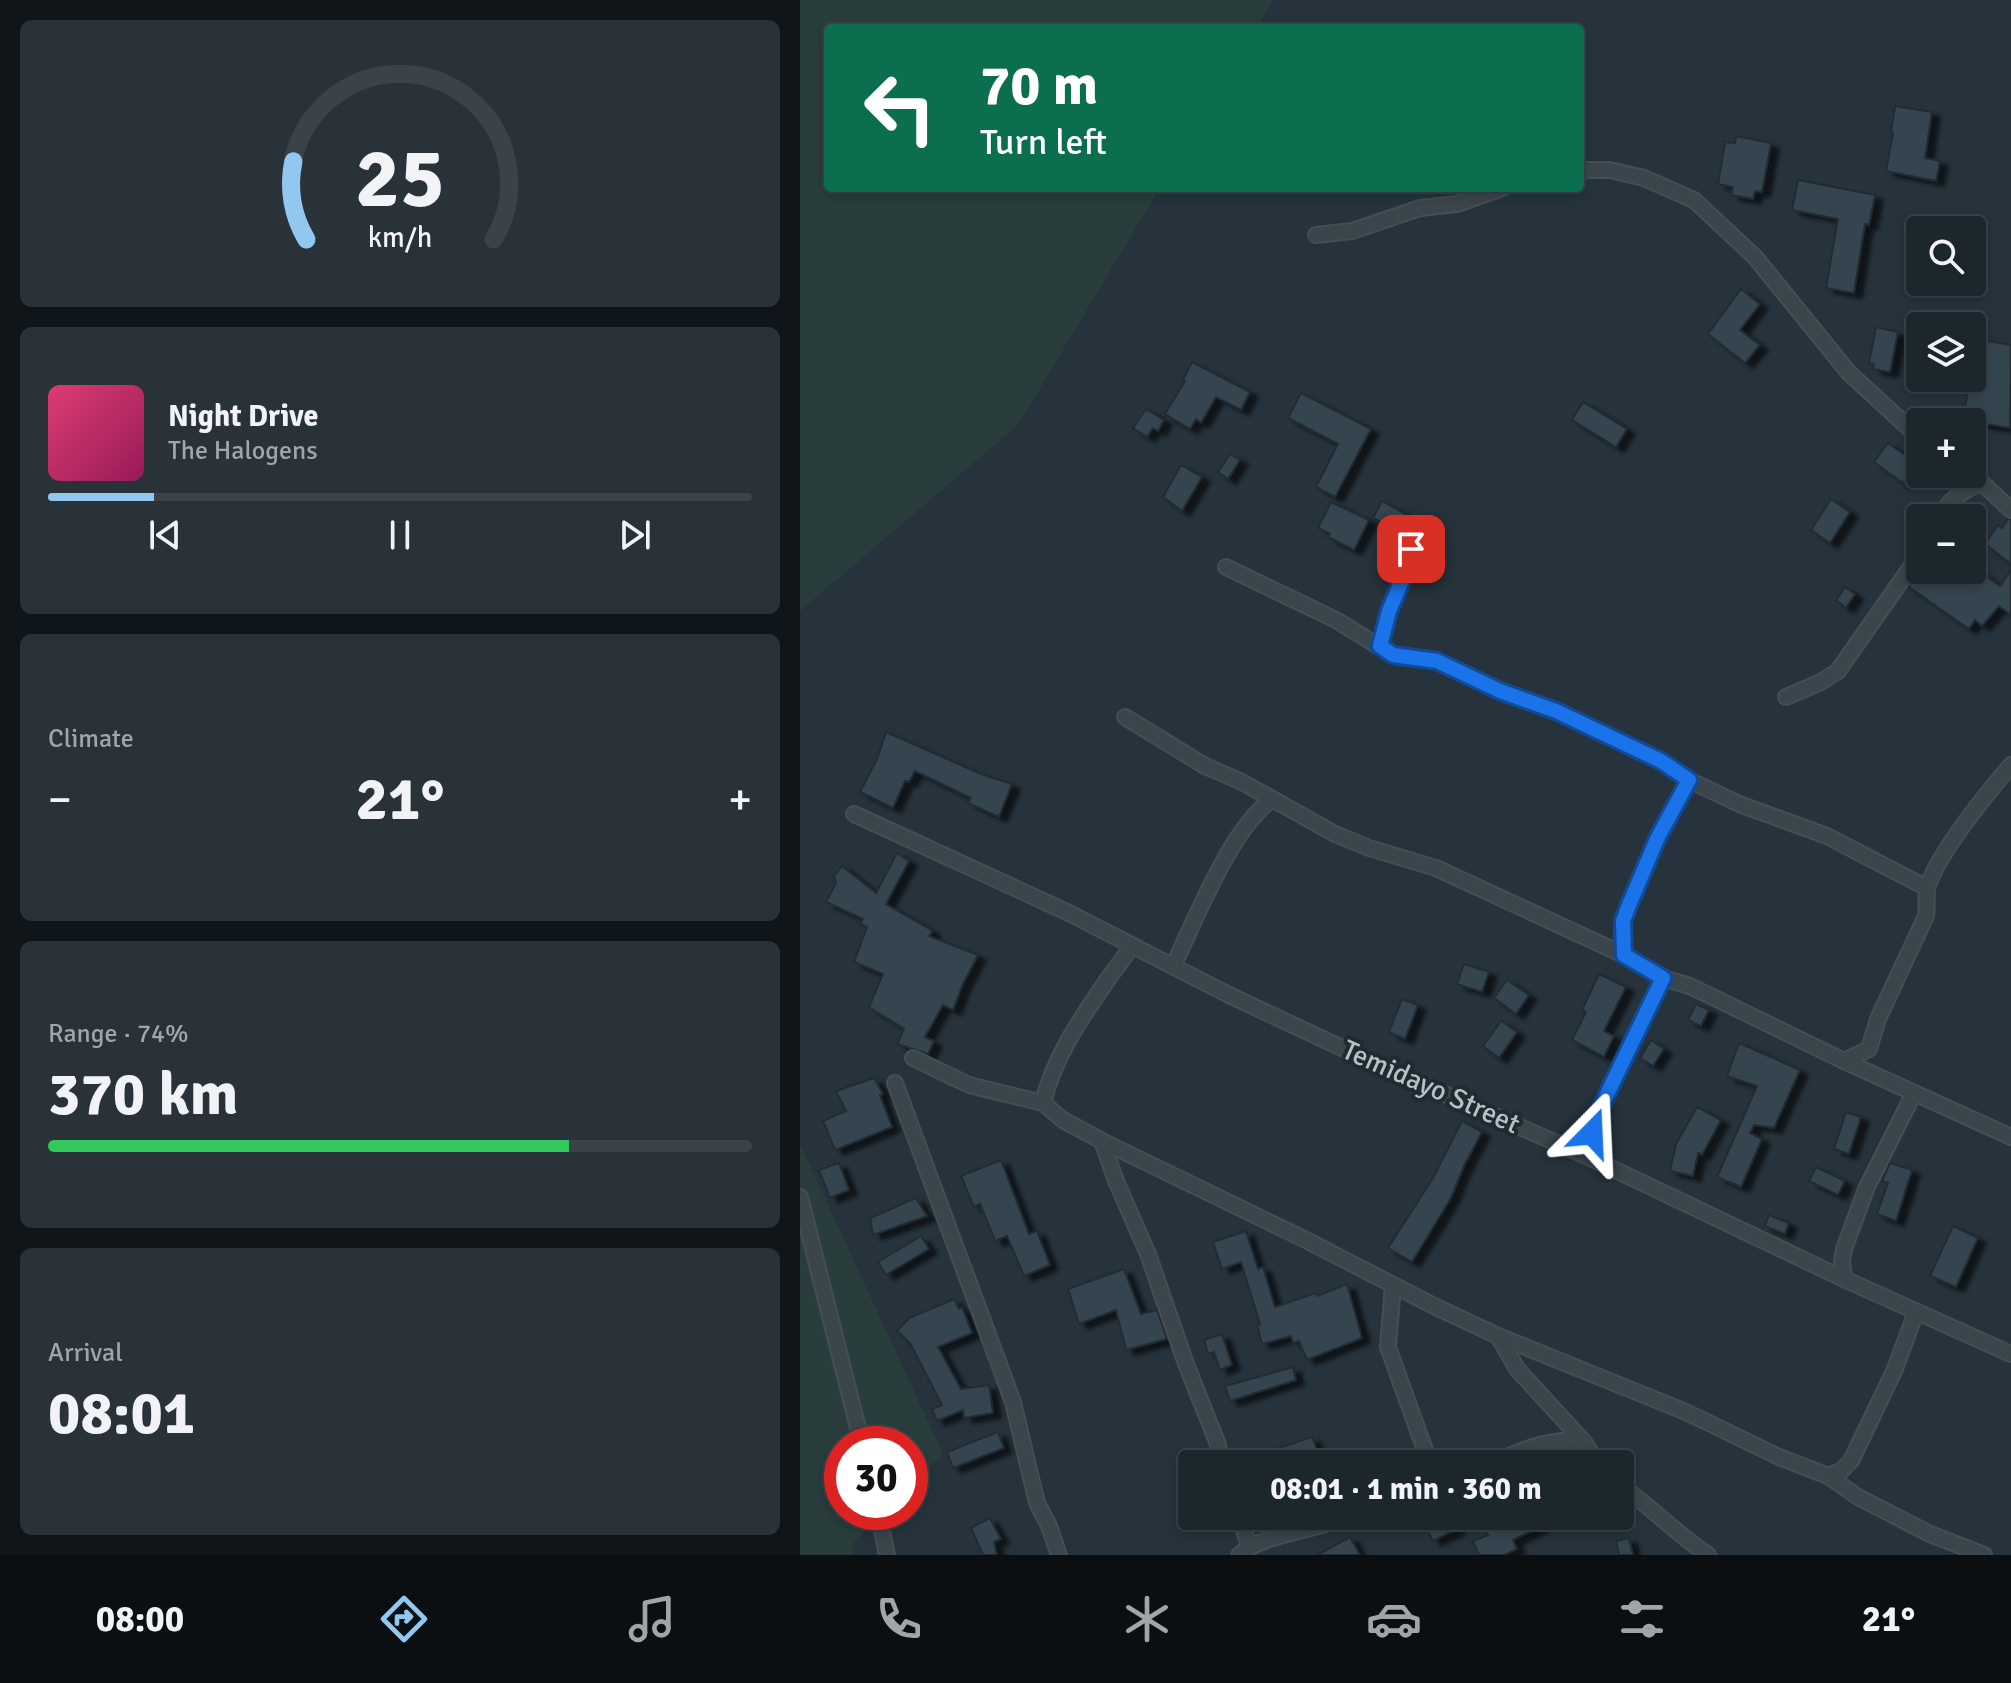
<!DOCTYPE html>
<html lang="en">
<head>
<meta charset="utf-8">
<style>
  :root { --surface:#1c262d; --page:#293239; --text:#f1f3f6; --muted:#a0a5aa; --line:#3a4349; --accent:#92c8f0 }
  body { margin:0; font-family:Signika,sans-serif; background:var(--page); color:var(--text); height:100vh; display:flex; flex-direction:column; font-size:30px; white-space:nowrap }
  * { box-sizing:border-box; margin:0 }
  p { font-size:26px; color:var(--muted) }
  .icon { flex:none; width:44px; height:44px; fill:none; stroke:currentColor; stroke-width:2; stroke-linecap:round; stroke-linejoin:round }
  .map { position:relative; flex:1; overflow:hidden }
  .sheet { display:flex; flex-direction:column; gap:20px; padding:20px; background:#0f1519; width:800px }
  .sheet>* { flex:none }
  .guide { position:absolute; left:24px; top:24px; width:760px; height:168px; border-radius:8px; box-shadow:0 4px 12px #0003,0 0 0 2px var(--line); background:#0b6e4f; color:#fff; overflow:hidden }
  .buttons { position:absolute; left:1106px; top:216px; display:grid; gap:16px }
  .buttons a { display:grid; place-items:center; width:80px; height:80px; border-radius:8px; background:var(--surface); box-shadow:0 4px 12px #0003,0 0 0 2px var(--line); font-size:40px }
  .speed { position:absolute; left:24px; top:1426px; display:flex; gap:16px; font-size:40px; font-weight:700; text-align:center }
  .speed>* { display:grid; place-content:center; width:104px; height:104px; border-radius:50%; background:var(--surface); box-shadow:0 4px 12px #0003,0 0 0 2px var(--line); line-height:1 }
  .speed .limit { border:12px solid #d22; background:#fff; color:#111 }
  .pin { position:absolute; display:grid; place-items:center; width:68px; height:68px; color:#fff; margin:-34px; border-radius:16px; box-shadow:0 4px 12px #0006 }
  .me { position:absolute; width:88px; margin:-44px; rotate:21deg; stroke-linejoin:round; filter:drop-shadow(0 0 6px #0008) }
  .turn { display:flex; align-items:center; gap:28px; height:168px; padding:0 24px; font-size:36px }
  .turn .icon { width:104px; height:104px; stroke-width:2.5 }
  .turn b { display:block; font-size:56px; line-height:68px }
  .big { font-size:60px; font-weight:800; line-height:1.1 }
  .sheet .card { flex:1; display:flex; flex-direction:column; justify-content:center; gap:12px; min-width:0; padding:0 28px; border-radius:12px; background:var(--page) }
  .sheet .dial { align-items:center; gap:0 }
  .dial svg { height:208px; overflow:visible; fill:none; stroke:var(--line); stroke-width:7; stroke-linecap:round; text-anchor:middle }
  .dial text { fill:var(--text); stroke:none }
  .song { display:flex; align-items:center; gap:24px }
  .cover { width:96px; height:96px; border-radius:12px; background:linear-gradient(135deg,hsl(340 70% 55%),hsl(330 70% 35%)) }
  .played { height:8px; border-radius:4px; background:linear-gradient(90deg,var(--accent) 15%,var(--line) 15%) }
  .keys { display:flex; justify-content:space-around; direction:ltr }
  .heat { display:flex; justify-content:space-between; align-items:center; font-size:44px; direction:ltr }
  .charge { height:12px; border-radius:6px; background:linear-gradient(90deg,#34c759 74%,var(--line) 0) }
  .trip { position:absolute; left:378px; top:1450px; width:456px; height:80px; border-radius:8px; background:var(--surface); box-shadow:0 4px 12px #0003,0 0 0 2px var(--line); font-weight:800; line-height:80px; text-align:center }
  .menu { display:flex; height:128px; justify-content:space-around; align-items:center; background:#0b0f12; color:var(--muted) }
  .menu .icon { width:56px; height:56px }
  .menu .on { color:var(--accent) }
  .menu b { font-size:36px; color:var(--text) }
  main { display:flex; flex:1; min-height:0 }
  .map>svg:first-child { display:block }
  .green { fill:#283d3c }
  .building { fill:#354550; stroke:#212c33; stroke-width:2; filter:url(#shadow) }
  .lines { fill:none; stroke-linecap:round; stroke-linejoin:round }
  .street-casing { stroke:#434e55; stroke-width:18 }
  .street { stroke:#3a454c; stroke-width:14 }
  .route-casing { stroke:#114b97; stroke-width:20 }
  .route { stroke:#1a73e8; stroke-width:14 }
  .labels { text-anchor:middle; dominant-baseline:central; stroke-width:8; stroke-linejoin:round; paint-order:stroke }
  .street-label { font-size:28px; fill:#b5c0c7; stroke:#1f2a31 }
</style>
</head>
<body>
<main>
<section class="sheet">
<div class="card dial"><svg viewBox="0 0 100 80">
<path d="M14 69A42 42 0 1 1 86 69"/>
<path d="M14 69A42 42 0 0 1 9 39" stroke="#92c8f0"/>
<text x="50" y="56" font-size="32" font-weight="700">25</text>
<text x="50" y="72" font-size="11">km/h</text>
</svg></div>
<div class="card">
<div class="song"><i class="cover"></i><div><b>Night Drive</b><p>The Halogens</p></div></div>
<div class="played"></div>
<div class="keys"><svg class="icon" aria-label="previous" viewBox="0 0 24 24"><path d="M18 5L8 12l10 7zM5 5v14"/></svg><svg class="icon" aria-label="pause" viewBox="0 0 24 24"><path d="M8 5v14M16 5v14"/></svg><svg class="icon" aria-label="next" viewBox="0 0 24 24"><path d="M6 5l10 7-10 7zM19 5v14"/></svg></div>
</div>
<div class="card"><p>Climate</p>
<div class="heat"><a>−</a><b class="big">21°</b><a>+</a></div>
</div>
<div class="card"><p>Range · 74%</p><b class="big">370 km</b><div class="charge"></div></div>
<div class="card"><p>Arrival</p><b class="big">08:01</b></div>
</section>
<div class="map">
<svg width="1211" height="1555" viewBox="0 0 1211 1555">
  <defs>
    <filter id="shadow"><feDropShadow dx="8" dy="5" stdDeviation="2" flood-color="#0009"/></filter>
  </defs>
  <rect width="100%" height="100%" fill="#26333c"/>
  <g class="green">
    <path d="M0,0H473L456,28H28V188H360L218,425L0,611Z"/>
    <path d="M0,1144L143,1454L110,1487V1444H42V1512H85L52,1545L53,1555H0Z"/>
  </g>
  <g class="building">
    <path d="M1095,106L1132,112L1125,158L1140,161L1136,181L1086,171L1093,133L1091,132Z"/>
    <path d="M936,136L971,143L962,192L955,191L953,199L931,195L933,187L918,184L925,142L935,143Z"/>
    <path d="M998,180L1075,195L1069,225L1065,224L1054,293L1026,288L1038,219L992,210Z"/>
    <path d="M941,289L960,304L940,330L960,345L945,363L908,334Z"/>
    <path d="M1076,327L1098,332L1090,372L1073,369L1074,364L1069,363Z"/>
    <path d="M1176,339L1211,345L1210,428L1163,420Z"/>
    <path d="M392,362L450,392L441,410L416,397L401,423L396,419L390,429L365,414L385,381L383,380Z"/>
    <path d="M501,393L571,429L535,497L516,487L538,444L488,418Z"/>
    <path d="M783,402L827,429L816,447L772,420Z"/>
    <path d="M346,409L364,420L358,431L353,428L347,437L333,428Z"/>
    <path d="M1088,443L1117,464L1103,483L1074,462Z"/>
    <path d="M430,454L440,460L428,479L418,472Z"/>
    <path d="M381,465L402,477L382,511L363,497Z"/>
    <path d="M1031,499L1050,512L1030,543L1011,530Z"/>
    <path d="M582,501L607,515L606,518L609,520L602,534L573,518Z"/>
    <path d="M531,502L569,520L554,550L528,537L530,534L518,528Z"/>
    <path d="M1208,519L1211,520V564L1185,544L1198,525L1202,528Z"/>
    <path d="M1121,570H1177L1200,586L1211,570V615L1199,606L1182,626L1175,620L1169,629L1109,587Z"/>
    <path d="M1045,587L1055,594L1046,608L1036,600Z"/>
    <path d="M86,732L181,774L212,784L199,817L168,803L171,798L115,771L109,782L105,781L93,808L60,792L77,759Z"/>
    <path d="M97,853L109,861L86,904L133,931L129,936L178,955L163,984L153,1010L143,1005L125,1037L134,1041L128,1054L97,1044L104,1029L69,1007L83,974L54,962L67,927L60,924L63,919L26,902L36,883L34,876L42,866L76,893Z"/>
    <path d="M664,964L689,972L682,992L657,984Z"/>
    <path d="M799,974L826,987L804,1031L814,1036L804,1057L772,1040L786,1012L782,1010Z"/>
    <path d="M707,980L729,995L716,1014L694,998Z"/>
    <path d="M602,999L618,1005L605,1039L589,1032Z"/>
    <path d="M896,1004L909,1010L901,1026L888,1020Z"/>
    <path d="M701,1021L717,1032L699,1058L683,1046Z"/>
    <path d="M851,1040L864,1049L853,1066L840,1058Z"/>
    <path d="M939,1043L1000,1070L974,1128L954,1125L950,1133L962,1139L941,1187L917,1177L957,1086L927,1076Z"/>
    <path d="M74,1078L83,1094L80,1095L92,1127L35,1150L23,1121L46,1111L36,1091Z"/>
    <path d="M897,1107L921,1120L902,1155L898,1153L893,1176L870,1171L876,1144Z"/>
    <path d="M1046,1112L1061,1117L1049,1154L1034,1149Z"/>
    <path d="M662,1121L682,1132L664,1166L651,1198L612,1262L588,1248L633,1178Z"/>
    <path d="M201,1160L229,1234L237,1231L250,1265L224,1276L207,1236L195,1241L180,1204L174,1207L161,1176Z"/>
    <path d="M39,1163L49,1190L30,1198L19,1170Z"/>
    <path d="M1090,1163L1112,1170L1096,1221L1077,1214L1088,1183L1082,1181Z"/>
    <path d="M1016,1167L1045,1181L1038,1195L1009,1181Z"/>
    <path d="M116,1198L127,1216L73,1235L70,1218Z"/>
    <path d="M969,1215L989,1223L985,1234L965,1226Z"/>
    <path d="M1153,1226L1178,1238L1156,1287L1130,1276Z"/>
    <path d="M446,1231L458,1269L463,1267L475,1307L516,1293L517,1296L547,1284L562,1338L507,1360L499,1341L493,1343L491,1336L462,1344L457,1325L460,1324L441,1262L422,1269L413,1242Z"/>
    <path d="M121,1236L129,1249L86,1275L78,1262Z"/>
    <path d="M324,1269L341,1314L357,1310L367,1339L326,1350L316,1310L279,1324L268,1289Z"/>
    <path d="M154,1299L159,1309L162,1307L172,1333L138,1347L161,1389L189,1385L193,1413L164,1418L163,1410L137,1421L132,1409L142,1405L110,1343L97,1331L109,1318Z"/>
    <path d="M422,1334L432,1365L420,1370L414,1352L408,1354L404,1340Z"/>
    <path d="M493,1367L496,1380L430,1401L425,1386Z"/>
    <path d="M198,1432L204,1448L153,1468L147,1452Z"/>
    <path d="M512,1437L520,1458L504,1464H475L470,1451Z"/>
    <path d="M640,1516H650L657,1529L633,1541L624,1523Z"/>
    <path d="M679,1516H736L741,1527L713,1540L717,1549L704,1555H679L673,1541L688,1535Z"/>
    <path d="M190,1518L201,1539L194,1542L197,1555H183L171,1528Z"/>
    <path d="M550,1537L560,1555H517Z"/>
    <path d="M829,1538L833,1555H819L816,1541Z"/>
  </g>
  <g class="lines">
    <g class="street-casing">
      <g id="street">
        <path d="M780,170H810L844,178L894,200L955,257L1049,373L1120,438"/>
        <path d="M516,235L552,231L620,208L657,204L703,188"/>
        <path d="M1139,518C1149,499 1162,492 1181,482L1211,510"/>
        <path d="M426,567L536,620L593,655L637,661L700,691L756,711L861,761L889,780L939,804L1027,836L1127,888"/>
        <path d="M580,646L589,611L606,571L611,549"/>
        <path d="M986,697L1021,682L1038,671L1120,554"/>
        <path d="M325,717L405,766L442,782L535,834L569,848L636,868L824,955L863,978L890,986L1044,1061L1211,1137"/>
        <path d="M54,814L267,912L427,994L574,1063L784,1155L1044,1279L1211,1354"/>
        <path d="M824,955L822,936L823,921L829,905L857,839L889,780"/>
        <path d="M373,966C397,917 429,832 471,800"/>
        <path d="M113,1058L169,1085L243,1103L263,1120L302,1141L316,1181L348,1254L386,1364L417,1442L423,1464"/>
        <path d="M1044,1061L1069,1049L1078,1019L1126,916C1128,906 1125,894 1128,885C1142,848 1185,796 1211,765"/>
        <path d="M95,1083L213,1402L237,1503L249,1526L259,1555"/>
        <path d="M243,1103C253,1059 281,1018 306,982C314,969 324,960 331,946"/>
        <path d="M302,1141L508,1241L634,1306L698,1336L886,1412L979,1457L1028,1476L1058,1497L1130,1534L1184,1555"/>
        <path d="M784,1155L799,1111L863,978"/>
        <path d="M0,1197L62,1444"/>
        <path d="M1044,1279L1042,1261L1044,1249L1067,1187L1114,1093"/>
        <path d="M593,1285L588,1347L630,1464"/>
        <path d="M698,1336L717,1369L784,1442L798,1464"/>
        <path d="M691,1464C719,1451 753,1436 783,1442"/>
        <path d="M1028,1476L1041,1471L1051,1461L1095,1369L1116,1312"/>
        <path d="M820,1485C851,1507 877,1534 908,1555"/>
        <path d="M78,1512L87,1555"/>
        <path d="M439,1516L450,1548"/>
        <path d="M439,1555C461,1534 517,1531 546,1516"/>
      </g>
    </g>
    <use href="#street" class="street"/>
  </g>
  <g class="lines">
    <g class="route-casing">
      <path id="route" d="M611,549L606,571L589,611L580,646L593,655L637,661L700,691L756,711L861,761L889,780L857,839L829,905L823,921L824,955L863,978L799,1111L792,1133"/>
    </g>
    <use href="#route" class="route"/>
  </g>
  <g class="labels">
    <g class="street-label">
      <text transform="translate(631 1087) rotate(24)">Temidayo Street</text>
    </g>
  </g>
</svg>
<div class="buttons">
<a><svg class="icon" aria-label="search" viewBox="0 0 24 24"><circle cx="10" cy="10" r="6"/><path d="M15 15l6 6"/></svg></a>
<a><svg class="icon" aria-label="layers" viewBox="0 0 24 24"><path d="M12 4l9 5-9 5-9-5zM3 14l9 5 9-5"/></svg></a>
<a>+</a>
<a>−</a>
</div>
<div class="speed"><div class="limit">30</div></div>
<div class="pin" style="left:611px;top:549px;background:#d93025"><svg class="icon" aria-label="arrive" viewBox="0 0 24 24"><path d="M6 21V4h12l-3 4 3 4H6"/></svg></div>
<svg class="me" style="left:792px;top:1133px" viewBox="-20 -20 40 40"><path d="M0-17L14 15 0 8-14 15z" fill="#1a73e8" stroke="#fff" stroke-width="4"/></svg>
<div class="trip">08:01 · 1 min · 360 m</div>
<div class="guide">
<div class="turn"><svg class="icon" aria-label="left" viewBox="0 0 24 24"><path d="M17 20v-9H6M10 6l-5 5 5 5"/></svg><div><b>70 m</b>Turn left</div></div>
</div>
</div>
</main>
<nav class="menu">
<b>08:00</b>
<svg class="icon on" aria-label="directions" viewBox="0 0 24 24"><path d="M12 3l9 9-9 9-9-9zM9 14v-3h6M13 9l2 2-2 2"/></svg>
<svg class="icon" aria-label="music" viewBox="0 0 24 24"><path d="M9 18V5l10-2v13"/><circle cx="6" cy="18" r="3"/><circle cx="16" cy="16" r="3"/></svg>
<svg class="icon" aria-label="phone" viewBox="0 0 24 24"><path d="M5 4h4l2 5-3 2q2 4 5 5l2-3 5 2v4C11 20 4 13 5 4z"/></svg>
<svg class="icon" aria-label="climate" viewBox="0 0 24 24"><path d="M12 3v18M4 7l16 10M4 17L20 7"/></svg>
<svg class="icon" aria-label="car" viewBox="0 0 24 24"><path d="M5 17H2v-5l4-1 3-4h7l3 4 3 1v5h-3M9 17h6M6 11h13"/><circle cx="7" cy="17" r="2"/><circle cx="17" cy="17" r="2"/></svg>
<svg class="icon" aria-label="filters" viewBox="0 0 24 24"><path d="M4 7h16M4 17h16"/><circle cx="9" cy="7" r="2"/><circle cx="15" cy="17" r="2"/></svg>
<b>21°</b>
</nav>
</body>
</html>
